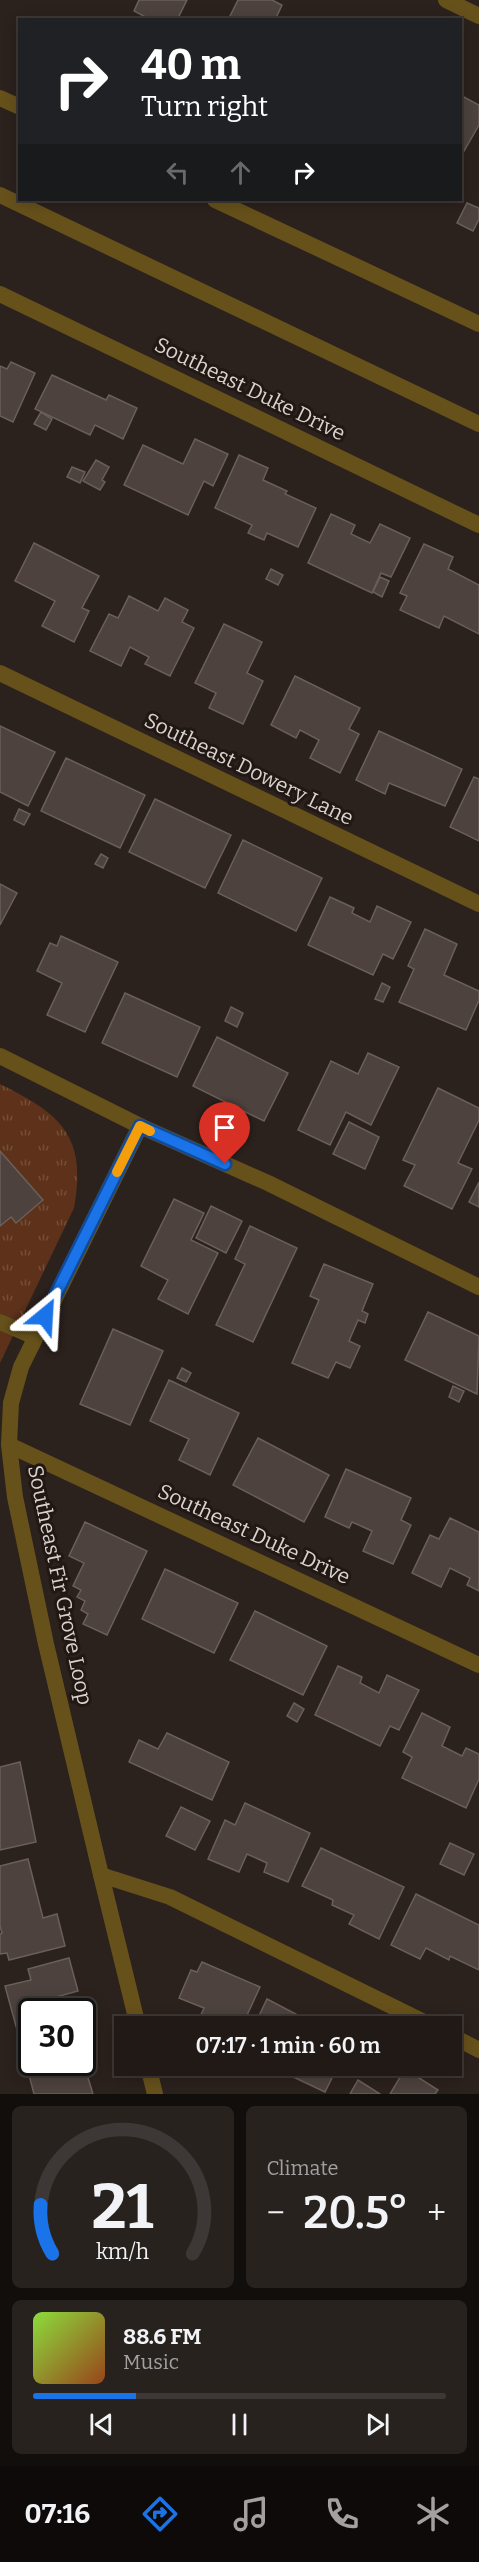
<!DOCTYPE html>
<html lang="en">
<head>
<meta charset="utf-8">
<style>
  :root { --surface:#201916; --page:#28221f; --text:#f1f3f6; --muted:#a2a0a1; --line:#3d3835; --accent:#1a73e8 }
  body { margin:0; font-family:Bitter,serif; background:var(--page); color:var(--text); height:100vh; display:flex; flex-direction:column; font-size:22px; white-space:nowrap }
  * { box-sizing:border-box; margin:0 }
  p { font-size:20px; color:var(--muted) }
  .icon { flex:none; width:33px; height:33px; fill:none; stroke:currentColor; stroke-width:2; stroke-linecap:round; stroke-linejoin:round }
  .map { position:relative; height:2094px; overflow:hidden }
  .panel { display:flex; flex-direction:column; gap:12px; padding:12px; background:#120e0c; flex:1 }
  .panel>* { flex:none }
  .guide { position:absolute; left:18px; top:18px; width:444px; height:183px; border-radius:0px; box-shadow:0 3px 15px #0003,0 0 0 2px var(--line); background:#202124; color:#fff; overflow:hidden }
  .speed { position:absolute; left:18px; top:1998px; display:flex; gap:12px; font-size:30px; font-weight:700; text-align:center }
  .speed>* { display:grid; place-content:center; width:78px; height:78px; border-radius:50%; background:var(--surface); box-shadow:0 3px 15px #0003,0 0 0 2px var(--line); line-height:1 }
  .speed .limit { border:3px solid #111; border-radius:9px; background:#fff; color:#111 }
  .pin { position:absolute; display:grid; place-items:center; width:51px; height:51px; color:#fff; margin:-62px -26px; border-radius:50% 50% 50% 0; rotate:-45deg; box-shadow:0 0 6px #0007 }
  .pin .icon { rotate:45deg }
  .me { position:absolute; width:66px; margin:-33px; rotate:27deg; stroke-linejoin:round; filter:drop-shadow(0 0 4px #0008) }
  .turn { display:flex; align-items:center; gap:21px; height:126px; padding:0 24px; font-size:27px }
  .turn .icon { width:78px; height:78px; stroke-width:2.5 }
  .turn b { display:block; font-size:42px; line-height:51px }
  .lanes { display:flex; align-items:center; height:57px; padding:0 24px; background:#0003; justify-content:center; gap:30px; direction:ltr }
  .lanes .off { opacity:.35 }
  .big { font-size:45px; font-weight:600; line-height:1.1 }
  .panel .tile { flex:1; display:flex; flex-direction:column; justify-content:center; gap:9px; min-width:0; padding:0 21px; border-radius:9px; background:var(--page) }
  .panel .dial { align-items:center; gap:0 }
  .dial svg { height:156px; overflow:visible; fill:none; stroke:var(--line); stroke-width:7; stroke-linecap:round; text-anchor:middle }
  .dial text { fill:var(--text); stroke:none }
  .song { display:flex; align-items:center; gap:18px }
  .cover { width:72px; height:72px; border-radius:9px; background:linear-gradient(135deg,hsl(90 70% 55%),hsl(20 70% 35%)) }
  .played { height:6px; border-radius:3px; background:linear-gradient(90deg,var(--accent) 25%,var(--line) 25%) }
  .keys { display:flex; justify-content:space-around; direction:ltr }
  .heat { display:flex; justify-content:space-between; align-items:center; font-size:33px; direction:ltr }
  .panel .tiles { flex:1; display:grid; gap:12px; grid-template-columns:1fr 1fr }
  .tile:last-child { grid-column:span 2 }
  .trip { position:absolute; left:114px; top:2016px; width:348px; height:60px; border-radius:0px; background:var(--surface); box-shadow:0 3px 15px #0003,0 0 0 2px var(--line); font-weight:600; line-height:60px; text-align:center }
  .menu { display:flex; height:96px; justify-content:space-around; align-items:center; background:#0d0a09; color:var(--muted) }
  .menu .icon { width:42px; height:42px }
  .menu .on { color:var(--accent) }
  .menu b { font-size:27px; color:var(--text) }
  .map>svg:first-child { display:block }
  .grass { fill:url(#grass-tufts) }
  .building { fill:#4d423d; stroke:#6a5f59; stroke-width:1.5 }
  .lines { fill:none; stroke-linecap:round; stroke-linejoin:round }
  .service { stroke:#66511b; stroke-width:16 }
  .minor { stroke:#66511b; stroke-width:16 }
  .route-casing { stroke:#114b97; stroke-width:15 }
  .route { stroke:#1a73e8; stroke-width:10 }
  .slow { stroke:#f59e0b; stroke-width:10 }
  .labels { text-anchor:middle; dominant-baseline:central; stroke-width:6; stroke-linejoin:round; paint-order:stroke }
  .street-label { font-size:21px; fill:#d9d3cf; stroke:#211814 }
</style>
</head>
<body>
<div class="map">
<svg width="479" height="2094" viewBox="0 0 479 2094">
  <defs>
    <pattern id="grass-tufts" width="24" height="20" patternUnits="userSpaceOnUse" patternTransform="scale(1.5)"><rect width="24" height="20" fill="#5d311a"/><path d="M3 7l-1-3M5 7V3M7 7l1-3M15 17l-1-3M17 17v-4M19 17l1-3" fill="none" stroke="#744e3a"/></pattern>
  </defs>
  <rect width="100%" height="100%" fill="#2b211d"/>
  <path class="grass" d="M0,1084C61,1114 87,1136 74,1208L0,1363Z"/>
  <g class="building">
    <path d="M139,0H187L177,20H151L134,11Z"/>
    <path d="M238,0H272L282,5L275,20H232L229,18Z"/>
    <path d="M460,95L479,105V125L460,158Z"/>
    <path d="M467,203L479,208V219L473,231L457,223Z"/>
    <path d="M11,362L35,373L13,422L0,416V366L7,369Z"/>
    <path d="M52,375L106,400L109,395L137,408L123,439L95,425L90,435L35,409Z"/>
    <path d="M41,412L52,419L46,430L34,424Z"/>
    <path d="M195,439L228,454L213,486L204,481L188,515L124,485L143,445L183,464Z"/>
    <path d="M239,455L268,468L263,480L287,491L285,494L316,508L298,547L267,533L264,540L248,533L252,525L215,508Z"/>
    <path d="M96,460L109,467L102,480L105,482L100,490L83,481Z"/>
    <path d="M72,467L85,472L80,483L67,477Z"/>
    <path d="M331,514L355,525L351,534L370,543L380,524L410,538L391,577L381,573L372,593L308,563Z"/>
    <path d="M34,543L99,576L82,608L89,611L74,642L42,626L55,601L15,581Z"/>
    <path d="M424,544L453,557L448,569L479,585V634L444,616L439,628L400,610L407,596L400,593Z"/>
    <path d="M271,569L283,575L278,585L266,579Z"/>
    <path d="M380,577L389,581L382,597L373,592Z"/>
    <path d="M129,596L158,611L165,598L188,610L182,622L194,628L170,676L145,664L149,657L130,647L121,666L90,651L109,614L118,618Z"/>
    <path d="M224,624L262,642L247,673L263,681L243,724L209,708L216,693L195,683Z"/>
    <path d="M295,676L360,708L349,729L359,734L340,773L310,758L319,740L300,730L296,738L271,725Z"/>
    <path d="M0,726L55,752L28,806L0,792Z"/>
    <path d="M379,731L462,769L445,806L389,783L385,794L356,780Z"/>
    <path d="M66,758L145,795L120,848L41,811Z"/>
    <path d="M474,777L479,779V841L450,827Z"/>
    <path d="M155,799L231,835L205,888L129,852Z"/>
    <path d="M19,809L30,814L24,825L14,820Z"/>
    <path d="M243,840L322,878L296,931L218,893Z"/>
    <path d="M101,854L108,858L103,868L95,864Z"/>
    <path d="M0,884L17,893L0,925Z"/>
    <path d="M330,897L354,908L352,913L370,922L377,906L411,922L393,959L383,954L373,975L308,945Z"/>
    <path d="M425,929L457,944L444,975L479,991V1000L466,1030L399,1002L414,969L408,966Z"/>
    <path d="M61,936L118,962L85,1032L47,1015L62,983L37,971L50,943L57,946Z"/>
    <path d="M382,983L390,987L383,1002L375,999Z"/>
    <path d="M125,993L200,1027L177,1077L102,1043Z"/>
    <path d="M231,1007L243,1013L237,1027L225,1021Z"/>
    <path d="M217,1037L288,1073L264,1121L193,1086Z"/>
    <path d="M368,1053L399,1067L371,1125L346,1112L330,1145L298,1130L331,1061L358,1074Z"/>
    <path d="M438,1088L479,1108V1120L458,1163L472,1169L452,1209L404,1186L415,1165L403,1160Z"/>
    <path d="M349,1122L379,1137L365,1169L333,1154Z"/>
    <path d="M0,1151L43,1200L16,1223L11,1217L0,1226Z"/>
    <path d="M479,1182V1207L469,1202Z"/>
    <path d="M174,1199L204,1213L191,1240L218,1253L188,1314L158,1299L168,1280L141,1266Z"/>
    <path d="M211,1206L242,1221L226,1253L196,1238Z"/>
    <path d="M250,1226L297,1248L253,1342L216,1325L245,1264L235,1259Z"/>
    <path d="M324,1264L373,1284L362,1311L368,1314L365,1323L358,1320L349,1341L360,1346L350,1368L336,1362L328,1378L292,1363L319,1300L310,1296Z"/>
    <path d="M428,1312L479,1336L477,1394L405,1360Z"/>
    <path d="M113,1329L163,1351L130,1425L80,1404Z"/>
    <path d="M182,1368L191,1373L186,1382L177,1378Z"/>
    <path d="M169,1380L239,1413L210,1475L179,1460L189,1439L150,1421Z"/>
    <path d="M453,1386L464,1391L459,1402L449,1397Z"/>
    <path d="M258,1438L329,1475L304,1522L233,1485Z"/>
    <path d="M346,1469L411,1498L401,1520L411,1525L393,1564L363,1551L372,1531L352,1522L349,1528L325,1517Z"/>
    <path d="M450,1518L479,1532V1591L467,1585L470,1578L450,1568L441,1587L412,1573L430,1535L439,1539Z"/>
    <path d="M85,1522L147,1551L107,1635L83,1624L88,1614L81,1610L85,1601L77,1597L81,1590L73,1586L84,1563L69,1556Z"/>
    <path d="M165,1569L238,1603L214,1653L142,1619Z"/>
    <path d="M255,1611L327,1646L303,1695L230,1660Z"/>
    <path d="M338,1666L362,1677L360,1683L379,1693L387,1675L419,1690L399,1730L390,1726L380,1746L315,1715Z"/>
    <path d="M294,1703L304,1709L297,1722L287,1716Z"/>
    <path d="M422,1713L450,1727L442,1746L462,1756L466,1748L479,1754V1779L466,1808L402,1778L412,1757L403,1752Z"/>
    <path d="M167,1733L229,1762L212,1800L129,1762L139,1740L158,1749Z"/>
    <path d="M20,1762L36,1842L0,1850V1767Z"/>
    <path d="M245,1803L310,1833L288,1882L264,1872L267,1863L247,1854L239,1872L208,1859L225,1820L235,1825Z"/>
    <path d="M181,1807L210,1821L195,1850L166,1836Z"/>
    <path d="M450,1843L474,1854L464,1875L440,1864Z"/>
    <path d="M321,1848L404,1887L379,1939L349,1924L354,1915L332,1905L333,1900L302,1886Z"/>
    <path d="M28,1859L43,1918L57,1914L65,1946L9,1960L7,1953L0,1954V1934L2,1933L0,1926V1866Z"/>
    <path d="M416,1894L479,1925V1970L450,1956L449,1960L426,1948L420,1959L391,1945Z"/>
    <path d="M69,1958L78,1991L56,1997L60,2012H32V2053L24,2055L5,1986L31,1980L28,1969Z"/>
    <path d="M202,1962L260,1987L242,2026H196L204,2008L179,1998L191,1970L197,1972Z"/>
    <path d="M267,1999L296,2014L292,2024L296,2026H254Z"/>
    <path d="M82,2058L93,2094H34L28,2071L64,2062H82Z"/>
    <path d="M270,2066H338L325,2092Z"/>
    <path d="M405,2069L438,2090L435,2094H390Z"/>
    <path d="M358,2080L380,2094H350Z"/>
  </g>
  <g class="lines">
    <g class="service">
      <path d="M0,98L20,107"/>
      <path d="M0,195L479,424"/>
      <path d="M215,200L479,324"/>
      <path d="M0,1322L35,1337"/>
    </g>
    <g class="minor">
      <path d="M446,0L479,16"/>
      <path d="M0,294L479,525"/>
      <path d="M0,673L479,904"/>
      <path d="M0,1056L140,1126L268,1183L479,1287"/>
      <path d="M9,1445L479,1665"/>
      <path d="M101,1875L46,1644L15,1497L9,1445L11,1403L21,1367L140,1126"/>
      <path d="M138,2026L101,1875L170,1897L432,2026"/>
      <path d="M452,2036L479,2050"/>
      <path d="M148,2066L155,2094"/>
    </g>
  </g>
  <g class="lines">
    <g class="route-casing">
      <path id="route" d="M45,1316L140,1126L225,1164"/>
    </g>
    <use href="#route" class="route"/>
    <path class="slow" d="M117,1172L140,1126L150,1131"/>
  </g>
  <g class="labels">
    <g class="street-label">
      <text transform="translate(250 389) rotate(26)">Southeast Duke Drive</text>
      <text transform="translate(249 769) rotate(26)">Southeast Dowery Lane</text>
      <text transform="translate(254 1534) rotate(25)">Southeast Duke Drive</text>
      <text transform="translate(60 1585) rotate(78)">Southeast Fir Grove Loop</text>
    </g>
  </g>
</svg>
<div class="speed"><div class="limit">30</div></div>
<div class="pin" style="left:225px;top:1164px;background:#d93025"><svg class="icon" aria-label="arrive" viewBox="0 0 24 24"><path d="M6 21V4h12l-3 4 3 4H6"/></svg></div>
<svg class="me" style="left:45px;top:1316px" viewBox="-20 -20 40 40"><path d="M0-17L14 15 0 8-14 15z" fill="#1a73e8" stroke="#fff" stroke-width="4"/></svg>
<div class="trip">07:17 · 1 min · 60 m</div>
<div class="guide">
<div class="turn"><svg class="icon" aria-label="right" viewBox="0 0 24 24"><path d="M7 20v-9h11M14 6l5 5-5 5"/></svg><div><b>40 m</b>Turn right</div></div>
<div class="lanes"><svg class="icon off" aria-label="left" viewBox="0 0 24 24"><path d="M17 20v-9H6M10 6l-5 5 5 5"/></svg><svg class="icon off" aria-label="ahead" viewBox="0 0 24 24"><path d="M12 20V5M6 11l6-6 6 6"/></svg><svg class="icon" aria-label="right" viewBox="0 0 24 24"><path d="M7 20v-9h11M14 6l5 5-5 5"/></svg></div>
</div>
</div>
<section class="panel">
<div class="tiles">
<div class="tile dial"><svg viewBox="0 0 100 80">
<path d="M14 69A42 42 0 1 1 86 69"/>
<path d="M14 69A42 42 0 0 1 8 44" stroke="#1a73e8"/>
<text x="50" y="56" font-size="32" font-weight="700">21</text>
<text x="50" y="72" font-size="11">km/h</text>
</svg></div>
<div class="tile"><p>Climate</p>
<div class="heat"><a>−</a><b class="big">20.5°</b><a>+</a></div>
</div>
<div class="tile">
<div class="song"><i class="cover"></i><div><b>88.6 FM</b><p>Music</p></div></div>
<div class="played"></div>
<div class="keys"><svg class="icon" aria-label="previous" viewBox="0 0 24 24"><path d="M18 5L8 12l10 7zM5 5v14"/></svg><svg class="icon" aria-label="pause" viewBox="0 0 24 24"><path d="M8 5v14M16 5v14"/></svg><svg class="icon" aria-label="next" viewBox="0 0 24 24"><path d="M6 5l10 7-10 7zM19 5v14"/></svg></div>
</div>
</div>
</section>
<nav class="menu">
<b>07:16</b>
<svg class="icon on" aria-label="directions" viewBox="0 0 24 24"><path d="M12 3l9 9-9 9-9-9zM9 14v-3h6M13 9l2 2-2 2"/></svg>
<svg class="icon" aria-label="music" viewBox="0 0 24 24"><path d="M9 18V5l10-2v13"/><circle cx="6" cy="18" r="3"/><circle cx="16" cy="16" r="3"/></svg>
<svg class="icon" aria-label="phone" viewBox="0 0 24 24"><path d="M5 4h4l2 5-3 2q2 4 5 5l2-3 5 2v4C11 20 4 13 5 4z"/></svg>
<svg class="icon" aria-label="climate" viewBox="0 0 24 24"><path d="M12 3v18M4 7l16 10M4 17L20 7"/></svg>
</nav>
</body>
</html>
